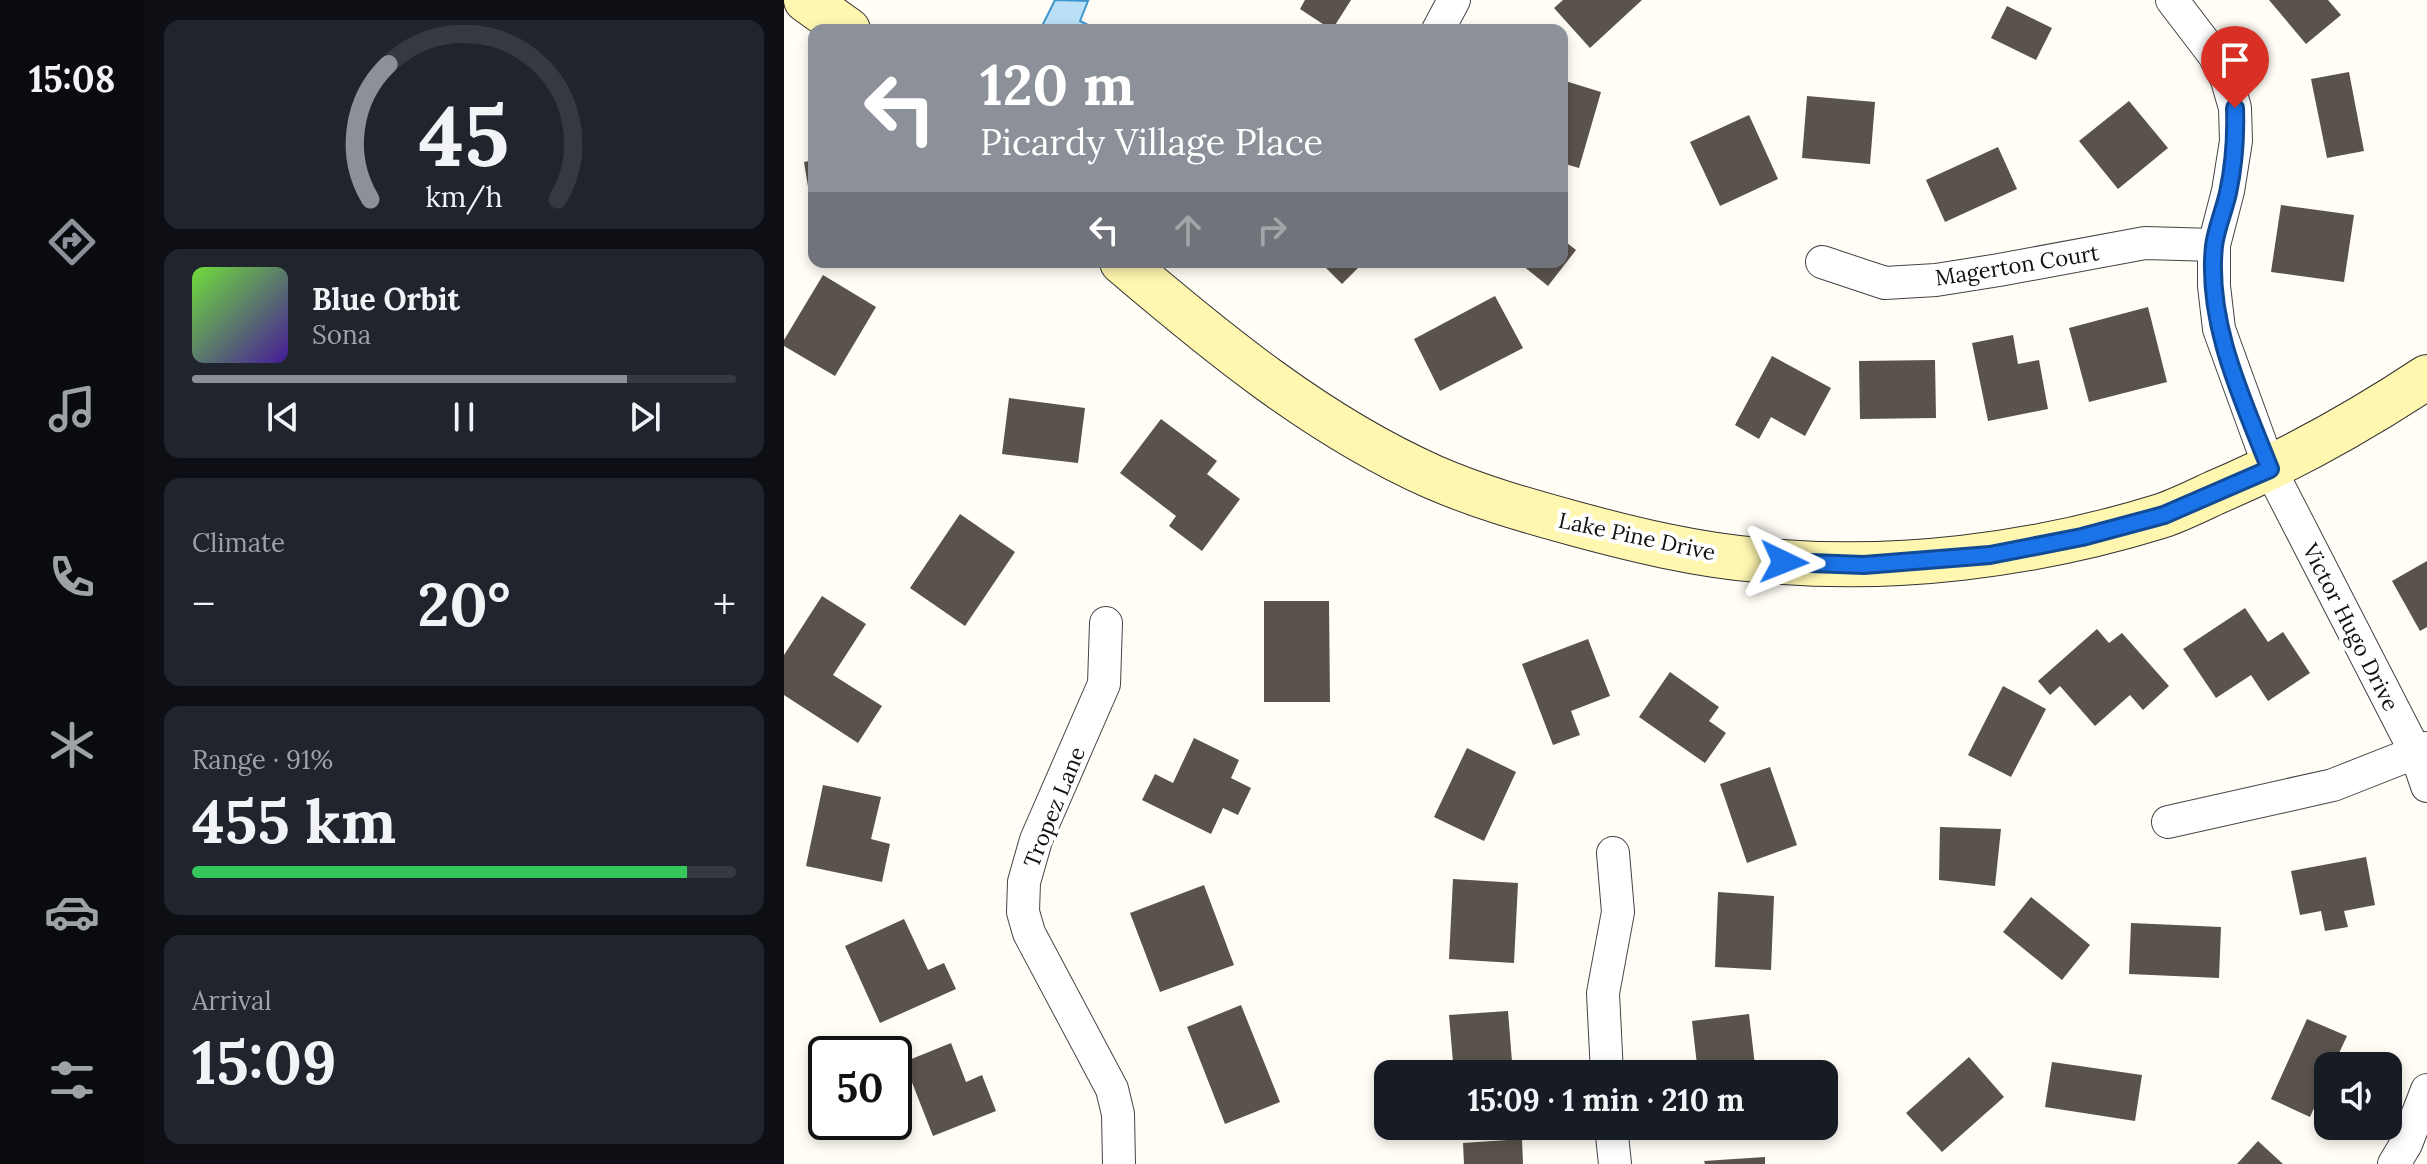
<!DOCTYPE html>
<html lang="en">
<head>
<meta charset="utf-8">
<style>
  :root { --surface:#171b24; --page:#20242c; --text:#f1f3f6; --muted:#9ea1a6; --line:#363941; --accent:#8c9099 }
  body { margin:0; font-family:Lora,serif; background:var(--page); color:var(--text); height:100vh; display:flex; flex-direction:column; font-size:30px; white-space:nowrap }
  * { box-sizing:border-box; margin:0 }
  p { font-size:26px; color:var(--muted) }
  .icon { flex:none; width:44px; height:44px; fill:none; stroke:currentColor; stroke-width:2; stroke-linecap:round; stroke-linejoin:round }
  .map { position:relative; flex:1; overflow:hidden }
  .panel { display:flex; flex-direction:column; gap:20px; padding:20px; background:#0d0f14; width:640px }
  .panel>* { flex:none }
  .top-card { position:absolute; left:24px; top:24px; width:760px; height:244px; border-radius:16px; box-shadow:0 4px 12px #0003; background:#8c9099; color:#fff; overflow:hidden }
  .tools { position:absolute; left:1530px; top:1052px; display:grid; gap:16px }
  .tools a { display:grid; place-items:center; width:88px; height:88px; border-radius:16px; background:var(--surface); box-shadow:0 4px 12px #0003; font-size:40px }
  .speed { position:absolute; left:24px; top:1036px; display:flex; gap:16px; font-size:40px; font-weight:700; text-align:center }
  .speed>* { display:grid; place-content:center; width:104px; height:104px; border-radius:50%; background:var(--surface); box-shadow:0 4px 12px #0003; line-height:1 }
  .speed .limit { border:4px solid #111; border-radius:12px; background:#fff; color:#111 }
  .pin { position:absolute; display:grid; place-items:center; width:68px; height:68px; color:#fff; margin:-82px -34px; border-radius:50% 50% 50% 0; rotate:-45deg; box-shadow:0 0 8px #0007 }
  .pin .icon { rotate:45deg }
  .me { position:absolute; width:88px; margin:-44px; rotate:92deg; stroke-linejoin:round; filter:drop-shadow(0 0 6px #0008) }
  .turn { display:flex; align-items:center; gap:28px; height:168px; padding:0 40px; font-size:36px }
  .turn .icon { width:104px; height:104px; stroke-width:2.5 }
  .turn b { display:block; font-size:56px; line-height:68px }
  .lanes { display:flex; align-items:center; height:76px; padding:0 40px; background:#0003; justify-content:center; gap:40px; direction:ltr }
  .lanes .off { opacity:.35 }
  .big { font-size:60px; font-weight:800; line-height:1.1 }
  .panel .card { flex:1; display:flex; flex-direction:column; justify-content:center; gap:12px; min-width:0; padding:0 28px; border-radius:16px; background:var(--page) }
  .panel .dial { align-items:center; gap:0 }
  .dial svg { height:208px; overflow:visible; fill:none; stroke:var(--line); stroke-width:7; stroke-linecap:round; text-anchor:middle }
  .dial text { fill:var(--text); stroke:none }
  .song { display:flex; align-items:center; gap:24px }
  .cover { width:96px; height:96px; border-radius:12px; background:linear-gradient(135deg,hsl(100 70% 55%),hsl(260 70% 35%)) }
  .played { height:8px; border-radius:4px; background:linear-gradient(90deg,var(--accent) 80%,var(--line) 80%) }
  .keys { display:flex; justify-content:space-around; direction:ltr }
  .heat { display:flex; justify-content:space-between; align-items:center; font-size:44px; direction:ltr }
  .charge { height:12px; border-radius:6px; background:linear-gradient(90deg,#34c759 91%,var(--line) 0) }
  .trip { position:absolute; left:590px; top:1060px; width:464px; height:80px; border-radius:16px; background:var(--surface); box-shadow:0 4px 12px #0003; font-weight:800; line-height:80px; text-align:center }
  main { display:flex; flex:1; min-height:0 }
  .tabs { display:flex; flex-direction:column; width:144px; justify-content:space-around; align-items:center; background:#090b0e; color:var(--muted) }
  .tabs .icon { width:56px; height:56px }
  .tabs .active { color:var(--accent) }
  .tabs b { font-size:36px; color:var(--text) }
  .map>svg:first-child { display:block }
  .water { fill:#b9e0f7; stroke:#3f96cf; stroke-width:2 }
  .building { fill:#5a524d }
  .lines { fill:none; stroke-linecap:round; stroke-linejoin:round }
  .minor-casing { stroke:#444; stroke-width:34 }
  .secondary-casing { stroke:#333; stroke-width:46 }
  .minor { stroke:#fff; stroke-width:32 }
  .secondary { stroke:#fff6b0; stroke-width:44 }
  .route-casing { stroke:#114b97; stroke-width:20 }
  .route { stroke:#1a73e8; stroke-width:14 }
  .labels { text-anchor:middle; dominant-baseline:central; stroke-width:8; stroke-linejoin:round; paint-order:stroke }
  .street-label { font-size:22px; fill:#111; stroke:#fff }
</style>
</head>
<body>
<main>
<nav class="tabs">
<b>15:08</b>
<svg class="icon active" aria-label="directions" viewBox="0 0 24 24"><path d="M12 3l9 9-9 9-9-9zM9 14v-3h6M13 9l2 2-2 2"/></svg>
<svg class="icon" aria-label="music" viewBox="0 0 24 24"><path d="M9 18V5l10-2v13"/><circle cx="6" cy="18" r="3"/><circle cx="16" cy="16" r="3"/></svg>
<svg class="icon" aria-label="phone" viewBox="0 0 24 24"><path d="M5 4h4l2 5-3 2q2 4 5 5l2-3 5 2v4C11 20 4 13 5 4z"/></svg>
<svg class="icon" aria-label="climate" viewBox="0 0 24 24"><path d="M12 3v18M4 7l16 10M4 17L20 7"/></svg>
<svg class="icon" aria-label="car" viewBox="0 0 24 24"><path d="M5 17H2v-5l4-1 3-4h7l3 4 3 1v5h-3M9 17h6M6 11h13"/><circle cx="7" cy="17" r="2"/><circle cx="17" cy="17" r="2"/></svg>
<svg class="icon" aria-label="filters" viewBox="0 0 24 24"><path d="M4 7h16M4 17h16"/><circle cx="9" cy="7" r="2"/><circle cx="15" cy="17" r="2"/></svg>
</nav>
<section class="panel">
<div class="card dial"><svg viewBox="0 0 100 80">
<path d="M14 69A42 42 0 1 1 86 69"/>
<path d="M14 69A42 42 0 0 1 21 17" stroke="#8c9099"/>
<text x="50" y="56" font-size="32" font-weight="700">45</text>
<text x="50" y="72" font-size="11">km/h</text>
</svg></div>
<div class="card">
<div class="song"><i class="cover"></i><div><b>Blue Orbit</b><p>Sona</p></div></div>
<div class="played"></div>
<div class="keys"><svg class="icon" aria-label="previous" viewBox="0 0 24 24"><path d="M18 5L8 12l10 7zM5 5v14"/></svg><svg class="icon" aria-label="pause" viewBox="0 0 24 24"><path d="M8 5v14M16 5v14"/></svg><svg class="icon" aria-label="next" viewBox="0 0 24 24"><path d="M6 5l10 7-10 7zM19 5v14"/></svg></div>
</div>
<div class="card"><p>Climate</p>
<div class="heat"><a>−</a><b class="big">20°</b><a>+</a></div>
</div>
<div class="card"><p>Range · 91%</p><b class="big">455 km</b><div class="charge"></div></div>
<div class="card"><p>Arrival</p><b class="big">15:09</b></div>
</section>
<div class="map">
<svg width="1643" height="1164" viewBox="0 0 1643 1164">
  <rect width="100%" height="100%" fill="#fffdf5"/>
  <path class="water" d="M271,0L304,1L296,21L314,30H256Z"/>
  <g class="building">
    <path d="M521,0H567L548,30L516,9Z"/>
    <path d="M779,0H858L806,48L770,8Z"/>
    <path d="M1485,0H1544L1557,15L1522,44Z"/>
    <path d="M1223,6L1268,28L1252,60L1207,38Z"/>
    <path d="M1565,72L1580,151L1543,158L1527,79Z"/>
    <path d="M778,80L817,92L795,168L778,163Z"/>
    <path d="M1023,96L1091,102L1086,164L1018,158Z"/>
    <path d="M1345,101L1384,148L1334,189L1295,141Z"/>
    <path d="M965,115L994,179L936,206L906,142Z"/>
    <path d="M1214,147L1233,189L1161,222L1142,180Z"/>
    <path d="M30,160V211H28L20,162Z"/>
    <path d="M1497,205L1570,215L1560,282L1487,272Z"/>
    <path d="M778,239L792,250L764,286L734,262H778Z"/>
    <path d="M536,262H580L558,284Z"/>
    <path d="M39,275L92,307L51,376L0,346V340Z"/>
    <path d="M711,296L739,348L656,391L630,339Z"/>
    <path d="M1364,307L1383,382L1305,402L1285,328Z"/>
    <path d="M1229,335L1234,364L1255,360L1264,409L1204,421L1188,343Z"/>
    <path d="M988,356L1047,388L1021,436L987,417L975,439L951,425Z"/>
    <path d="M1151,360L1152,418L1076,419L1075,361Z"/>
    <path d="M225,398L301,408L294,463L218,454Z"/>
    <path d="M377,419L433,461L423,474L456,499L418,551L385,526L392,516L336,473Z"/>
    <path d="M176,514L231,552L181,626L126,588Z"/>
    <path d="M1643,561V627L1636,631L1608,581Z"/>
    <path d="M38,596L82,624L49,675L98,706L74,743L0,695V655Z"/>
    <path d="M480,601H545L546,702H480Z"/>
    <path d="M1461,608L1484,642L1499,632L1526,673L1484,701L1467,675L1432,698L1399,649Z"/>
    <path d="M1313,629L1325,643L1338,633L1385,686L1359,710L1346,695L1311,726L1276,686L1266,695L1254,681Z"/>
    <path d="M804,639L826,696L787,711L796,735L769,745L738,664Z"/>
    <path d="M886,672L935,707L925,721L942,733L921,763L855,717Z"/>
    <path d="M1219,686L1262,709L1227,777L1184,755Z"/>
    <path d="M410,738L455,760L447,778L467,788L454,815L439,808L427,834L358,800L371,774L389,783Z"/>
    <path d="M683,748L732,772L700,841L650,817Z"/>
    <path d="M986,767L1013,845L963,863L936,784Z"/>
    <path d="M39,785L97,797L87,839L106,844L98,882L22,866Z"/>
    <path d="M1156,827L1217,829L1211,886L1155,880Z"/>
    <path d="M1582,857L1591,905L1560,911L1564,927L1541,931L1537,911L1516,915L1507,871Z"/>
    <path d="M669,879L734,883L730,963L665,959Z"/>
    <path d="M420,885L450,965L376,992L346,913Z"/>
    <path d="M934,892L990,896L987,970L931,967Z"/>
    <path d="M1247,897L1306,945L1278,980L1219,932Z"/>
    <path d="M120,919L144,970L160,963L172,989L96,1023L61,946Z"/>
    <path d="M1347,923L1437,927L1435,978L1345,974Z"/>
    <path d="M457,1005L496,1102L441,1124L403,1027Z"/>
    <path d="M724,1011L729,1074H670L665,1015Z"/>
    <path d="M965,1014L972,1074H914L908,1021Z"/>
    <path d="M1523,1019L1563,1036L1549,1066H1544V1077L1526,1117L1487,1099Z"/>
    <path d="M167,1043L182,1082L198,1075L212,1111L149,1136L120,1062Z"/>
    <path d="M1185,1057L1220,1097L1158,1152L1122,1113Z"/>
    <path d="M1268,1062L1358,1075L1351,1121L1261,1107Z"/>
    <path d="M738,1139L739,1164H680L679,1143Z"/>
    <path d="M1474,1141L1499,1164H1453Z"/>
    <path d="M981,1157V1164H921L920,1161Z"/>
  </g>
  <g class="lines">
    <g class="minor-casing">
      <g id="minor">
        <path d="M1388,0L1430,55L1443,80L1451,108L1452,141L1444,191L1430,245V286L1435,329L1486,469L1632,753L1643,786"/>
        <path d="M654,30L670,0"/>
        <path d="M1038,262L1101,283L1152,280L1215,270L1361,243L1430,245"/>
        <path d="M322,623L320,684L252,840L240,882L239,912L245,933L328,1089L334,1114L335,1164"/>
        <path d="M1384,822L1549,785L1643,748"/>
        <path d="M823,1074L819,993L834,912L829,853"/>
        <path d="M827,1126L831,1164"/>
        <path d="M1610,1164L1622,1144L1643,1090"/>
      </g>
    </g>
    <g class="secondary-casing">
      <g id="secondary">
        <path d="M22,0L64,30"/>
        <path d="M338,262C433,343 534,426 649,477C695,497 744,511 792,524C851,540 913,555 974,560C1109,573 1248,556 1377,516C1395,510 1413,501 1430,493C1505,461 1575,422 1643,377"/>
      </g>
    </g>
    <use href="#minor" class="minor"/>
    <use href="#secondary" class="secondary"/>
  </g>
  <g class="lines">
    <g class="route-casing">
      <path id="route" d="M1000,562L1080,565L1206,555L1298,537L1380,515L1486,469C1459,400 1422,324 1430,246C1432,229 1440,211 1444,193C1450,165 1452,137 1451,108"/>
    </g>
    <use href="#route" class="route"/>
  </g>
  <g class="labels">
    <g class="street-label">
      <text transform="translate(1233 265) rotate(-9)">Magerton Court</text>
      <text transform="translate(853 536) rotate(12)">Lake Pine Drive</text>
      <text transform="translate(1567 627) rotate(63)">Victor Hugo Drive</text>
      <text transform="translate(270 807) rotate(-68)">Tropez Lane</text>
    </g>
  </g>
</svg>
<div class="tools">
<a><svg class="icon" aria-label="sound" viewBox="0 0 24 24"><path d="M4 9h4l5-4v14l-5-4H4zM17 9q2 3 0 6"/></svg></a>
</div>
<div class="speed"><div class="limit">50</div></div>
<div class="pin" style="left:1451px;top:108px;background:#d93025"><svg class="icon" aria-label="arrive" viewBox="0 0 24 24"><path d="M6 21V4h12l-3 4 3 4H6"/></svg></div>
<svg class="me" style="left:1000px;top:562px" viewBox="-20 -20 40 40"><path d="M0-17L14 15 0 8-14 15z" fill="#1a73e8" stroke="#fff" stroke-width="4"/></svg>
<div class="trip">15:09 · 1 min · 210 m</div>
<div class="top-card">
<div class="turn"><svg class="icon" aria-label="left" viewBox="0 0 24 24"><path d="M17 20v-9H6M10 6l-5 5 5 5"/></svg><div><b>120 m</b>Picardy Village Place</div></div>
<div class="lanes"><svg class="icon" aria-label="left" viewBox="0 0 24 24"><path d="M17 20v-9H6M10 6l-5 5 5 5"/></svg><svg class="icon off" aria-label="ahead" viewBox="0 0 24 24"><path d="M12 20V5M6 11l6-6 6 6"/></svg><svg class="icon off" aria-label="right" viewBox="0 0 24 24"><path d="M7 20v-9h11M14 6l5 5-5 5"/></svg></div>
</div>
</div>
</main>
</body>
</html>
